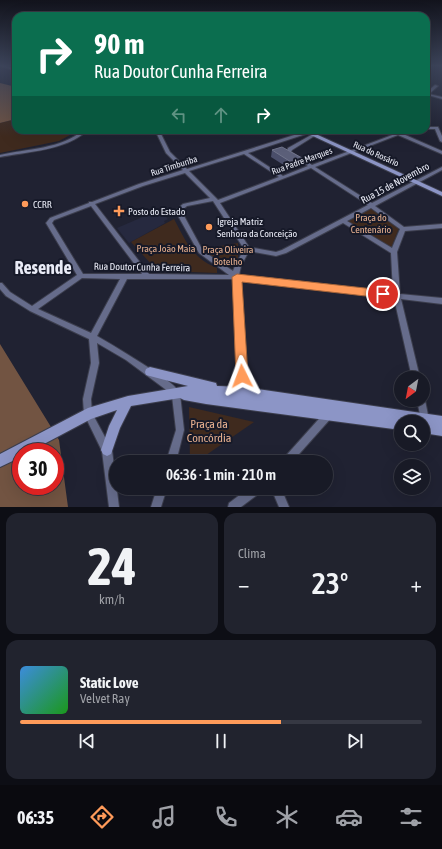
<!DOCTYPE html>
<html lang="pt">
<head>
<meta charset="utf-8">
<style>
  :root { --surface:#181a26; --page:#21232e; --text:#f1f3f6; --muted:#9fa1a7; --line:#363843; --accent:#ff9b5a }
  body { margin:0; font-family:"Asap Condensed",sans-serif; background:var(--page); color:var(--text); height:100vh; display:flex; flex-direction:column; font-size:15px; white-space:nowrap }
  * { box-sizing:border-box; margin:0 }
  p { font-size:13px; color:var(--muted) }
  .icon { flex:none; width:22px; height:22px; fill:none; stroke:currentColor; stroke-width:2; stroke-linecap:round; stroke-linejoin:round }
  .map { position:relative; height:507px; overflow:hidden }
  .drawer { display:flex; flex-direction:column; gap:6px; padding:6px; background:#0d0e15; flex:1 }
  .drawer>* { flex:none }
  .top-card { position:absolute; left:12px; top:12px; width:418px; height:122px; border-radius:12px; box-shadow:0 4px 16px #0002,0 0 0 1px var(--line); background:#0b6e4f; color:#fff; overflow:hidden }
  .needle { width:26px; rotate:212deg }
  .fabs { position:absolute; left:394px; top:371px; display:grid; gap:8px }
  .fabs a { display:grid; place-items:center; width:36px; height:36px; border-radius:50%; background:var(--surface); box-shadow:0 4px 16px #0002,0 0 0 1px var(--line); font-size:20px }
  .speed { position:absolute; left:12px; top:443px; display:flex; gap:8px; font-size:20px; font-weight:700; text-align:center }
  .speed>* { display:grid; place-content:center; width:52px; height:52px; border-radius:50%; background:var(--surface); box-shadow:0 4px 16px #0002,0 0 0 1px var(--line); line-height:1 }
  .speed .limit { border:6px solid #d22; background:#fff; color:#111 }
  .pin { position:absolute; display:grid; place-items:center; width:34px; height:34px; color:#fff; margin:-17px; border:2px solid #fff; border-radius:50%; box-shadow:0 1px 4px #0007 }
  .me { position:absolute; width:44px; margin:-22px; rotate:357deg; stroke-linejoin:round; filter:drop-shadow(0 0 3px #0008) }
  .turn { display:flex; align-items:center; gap:14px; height:84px; padding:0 16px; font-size:18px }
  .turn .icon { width:52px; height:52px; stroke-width:2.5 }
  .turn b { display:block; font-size:28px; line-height:34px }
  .lanes { display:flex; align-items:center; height:38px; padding:0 16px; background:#0003; justify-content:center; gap:20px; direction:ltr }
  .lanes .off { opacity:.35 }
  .big { font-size:30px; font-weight:600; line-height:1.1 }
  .drawer .tile { flex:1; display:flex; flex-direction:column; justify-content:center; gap:6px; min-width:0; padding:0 14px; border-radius:12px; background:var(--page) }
  .drawer .dial { align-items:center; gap:0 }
  .dial b { font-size:52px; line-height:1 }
  .song { display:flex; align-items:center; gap:12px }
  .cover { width:48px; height:48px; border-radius:6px; background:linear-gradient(135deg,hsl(210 70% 55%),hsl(120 70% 35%)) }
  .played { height:4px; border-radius:2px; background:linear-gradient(90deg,var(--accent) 65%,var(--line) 65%) }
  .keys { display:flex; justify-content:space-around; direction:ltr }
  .heat { display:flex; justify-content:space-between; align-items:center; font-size:22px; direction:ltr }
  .drawer .tiles { flex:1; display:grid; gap:6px; grid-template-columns:1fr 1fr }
  .tile:last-child { grid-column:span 2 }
  .trip { position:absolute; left:109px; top:455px; width:224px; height:40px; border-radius:20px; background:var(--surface); box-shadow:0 4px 16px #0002,0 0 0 1px var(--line); font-weight:600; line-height:40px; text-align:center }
  .tabs { display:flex; height:64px; justify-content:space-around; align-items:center; background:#0a0a0f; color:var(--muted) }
  .tabs .icon { width:28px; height:28px }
  .tabs .on { color:var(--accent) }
  .tabs b { font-size:18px; color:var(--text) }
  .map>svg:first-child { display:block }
  .built { fill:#26293f }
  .green { fill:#3f2a1e }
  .water { fill:#725442; fill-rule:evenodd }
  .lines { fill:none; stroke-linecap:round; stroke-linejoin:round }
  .street-casing { stroke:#3c3e4d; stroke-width:2 }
  .secondary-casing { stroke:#3c3e4d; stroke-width:2 }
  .street { fill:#666c8b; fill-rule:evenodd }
  .secondary { fill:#8c95c6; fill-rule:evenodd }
  .wall { fill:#4a4e6a }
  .shaded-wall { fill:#32354d }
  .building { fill:#5b5f79; stroke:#71758c }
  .route { fill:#ff9b5a; stroke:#a6653a }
  .poi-dot { fill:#ff9b5a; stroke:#161928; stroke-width:1.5 }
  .labels { text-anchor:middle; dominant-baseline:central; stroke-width:4; stroke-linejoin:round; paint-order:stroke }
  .far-street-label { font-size:9px; fill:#e9ebf6; stroke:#161928 }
  .street-label { font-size:10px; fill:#e9ebf6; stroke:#161928 }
  .poi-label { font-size:10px; fill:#e9ebf6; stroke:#161928; text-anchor:start }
  .park-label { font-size:10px; fill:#e7b08f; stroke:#161928 }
  .near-park-label { font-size:12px; fill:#e7b08f; stroke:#161928 }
  .town-label { font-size:18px; font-weight:bold; fill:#e9ebf6; stroke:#161928 }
</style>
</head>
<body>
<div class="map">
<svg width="442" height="507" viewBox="0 0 442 507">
  <rect width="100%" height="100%" fill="#202232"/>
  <path class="built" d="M159,210L168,219L164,221L165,223L129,243L117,228Z"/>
  <g class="green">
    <path d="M16,119V130H79L59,141L0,153V123Z"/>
    <path d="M372,208L399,228L391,248L347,222Z"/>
    <path d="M174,219C186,241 192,258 217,268V273L161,271L154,267L131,242Z"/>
    <path d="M238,243V262C227,271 208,260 203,249Z"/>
    <path d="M189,407L254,422L196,462H190Z"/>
  </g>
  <g class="water">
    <path d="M0,83L16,87V119L0,123Z"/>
    <path d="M0,344L59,440L68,507H0ZM21,452H55V486H21Z"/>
  </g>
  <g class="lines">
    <g class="street-casing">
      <g id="street">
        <path d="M1,66H5L16,69V71Z"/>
        <path d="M435,85L438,86L429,94L442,97V99L428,95L426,96V93Z"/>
        <path d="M426,127H438L442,136V142L440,141L435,129H426Z"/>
        <path d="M83,130H87C69,150 26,152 0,157V155C25,149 63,149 83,130Z"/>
        <path d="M155,130H159L170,152L187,169L307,131H309V133L248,153L283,176L308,166L287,152L288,148L313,134L316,135L292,150L291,152L312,165L395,134L388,130C393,130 397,133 401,132C407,132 412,130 418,130L403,134L442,151V154L398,135L315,167L372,203L442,167V170L375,206L404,227L442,224V228L405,231L397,252L400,294L442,298V304L401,299L420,378H412L394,298L240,280L247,392L246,395L243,396L240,395L239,392L233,279H127L97,336C118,348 137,360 157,373C165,379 176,385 180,394L184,430L176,462H166L176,430L172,396L165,389L126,360L97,343L99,363L91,399L92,413L112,450L119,507H109L102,451L84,414L83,399L91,363L89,339L30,311L6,296L0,289V283H2L10,292L32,306L77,275L46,223L50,218L89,203V202H92L139,184L183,170L166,153ZM244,154L279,177L218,200L189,171ZM311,168L368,205L282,250L276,252L249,247L220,203ZM185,173L210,198L183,204L176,210L177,214L199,253L229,275L149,274L95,204L143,186ZM213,201L244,249L235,266L233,271L203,251L183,214L182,210L187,206ZM91,206L142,274H83L52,223L54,220ZM371,208L400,229L392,248L347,221ZM343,223L391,253L393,293L239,275L241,266L249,251L276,256L286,253ZM82,278L120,279L91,333L38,309Z"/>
        <path d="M194,130H202L195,132L193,131Z"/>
        <path d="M423,397L425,400L429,420L428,423L425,424H423V422H421V420L417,400H423Z"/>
        <path d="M329,410L332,411L333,414L332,417L292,462H281L283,459L326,411Z"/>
        <path d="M157,488H167L161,507H151Z"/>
        <path d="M249,488H262L261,492L241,507H228L229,503Z"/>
        <path d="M271,488H281L289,507H279Z"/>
      </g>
    </g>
    <g class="secondary-casing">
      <g id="secondary">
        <path d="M300,130H307L442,192V196Z"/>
        <path d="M150,367L212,382L216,383L217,386L243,387L442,416V436L423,433V422H401V430L206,404L184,400L180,398L131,406L120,428L111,454L107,456L103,454L101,450L109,426L117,410L91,419L29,452H21V457L0,467V454L88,408L128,396L188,386L146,375L145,372L146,369Z"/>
      </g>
    </g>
    <use href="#street" class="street"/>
    <use href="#secondary" class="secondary"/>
  </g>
  <path class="wall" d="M272,150L300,165L290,169L271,157Z"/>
  <path class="shaded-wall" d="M302,158L300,165L290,169L291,162Z"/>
  <path class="building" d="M282,147L302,158L291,162L272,150Z"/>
  <linearGradient id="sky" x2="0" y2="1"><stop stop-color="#12131c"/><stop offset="0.48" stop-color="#3c445a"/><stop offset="1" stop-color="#3c445a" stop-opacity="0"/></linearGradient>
  <rect width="442" height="137" fill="url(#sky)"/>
  <path class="route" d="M237,274L383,290L388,294L383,298L242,282L248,376L246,380L242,381L238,380L236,376L232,277Z"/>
  <g class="poi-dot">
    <circle cx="25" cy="204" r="4"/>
    <path d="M117 205h4v4h4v4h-4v4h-4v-4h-4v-4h4z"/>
    <circle cx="209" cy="227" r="4"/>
  </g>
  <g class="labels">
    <g class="far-street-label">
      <text transform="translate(376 154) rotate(24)">Rua do Rosário</text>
      <text transform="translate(302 161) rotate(-20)">Rua Padre Marques</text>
      <text transform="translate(174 166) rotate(-18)">Rua Timburiba</text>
    </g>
    <g class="street-label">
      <text transform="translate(395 183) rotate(-28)">Rua 15 de Novembro</text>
      <text transform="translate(142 267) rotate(1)">Rua Doutor Cunha Ferreira</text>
    </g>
    <g class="poi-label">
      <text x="33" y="204">CCRR</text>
      <text x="128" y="211">Posto do Estado</text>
      <text x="217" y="221">Igreja Matriz<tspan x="217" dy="12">Senhora da Conceição</tspan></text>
    </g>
    <g class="park-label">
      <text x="371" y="217">Praça do<tspan x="371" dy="12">Centenário</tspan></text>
      <text x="166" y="248">Praça João Maia</text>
      <text x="228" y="249">Praça Oliveira<tspan x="228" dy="12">Botelho</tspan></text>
    </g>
    <g class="near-park-label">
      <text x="209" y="424">Praça da<tspan x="209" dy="14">Concórdia</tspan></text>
    </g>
    <g class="town-label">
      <text x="43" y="267">Resende</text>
    </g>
  </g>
</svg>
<div class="fabs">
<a><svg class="needle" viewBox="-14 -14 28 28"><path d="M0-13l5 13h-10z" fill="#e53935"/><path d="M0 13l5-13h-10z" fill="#9fa1a7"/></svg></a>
<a><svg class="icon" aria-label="search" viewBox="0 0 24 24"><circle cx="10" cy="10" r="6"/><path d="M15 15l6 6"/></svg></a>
<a><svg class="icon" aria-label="layers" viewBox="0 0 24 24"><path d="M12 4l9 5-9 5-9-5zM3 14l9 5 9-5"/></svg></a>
</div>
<div class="speed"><div class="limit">30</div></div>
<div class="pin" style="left:383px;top:294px;background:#d93025"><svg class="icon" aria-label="arrive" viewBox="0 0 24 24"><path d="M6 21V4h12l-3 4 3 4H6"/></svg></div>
<svg class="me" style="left:242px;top:376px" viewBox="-20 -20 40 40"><path d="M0-17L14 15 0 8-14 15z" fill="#ff9b5a" stroke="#fff" stroke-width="4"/></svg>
<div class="trip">06:36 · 1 min · 210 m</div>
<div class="top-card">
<div class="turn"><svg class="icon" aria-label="right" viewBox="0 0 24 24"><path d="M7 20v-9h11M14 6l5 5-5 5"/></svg><div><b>90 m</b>Rua Doutor Cunha Ferreira</div></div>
<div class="lanes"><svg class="icon off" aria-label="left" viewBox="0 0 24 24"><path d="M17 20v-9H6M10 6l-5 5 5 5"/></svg><svg class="icon off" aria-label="ahead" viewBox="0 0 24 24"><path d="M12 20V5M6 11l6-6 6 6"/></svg><svg class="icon" aria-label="right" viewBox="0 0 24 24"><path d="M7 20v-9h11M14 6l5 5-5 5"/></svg></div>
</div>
</div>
<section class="drawer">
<div class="tiles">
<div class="tile dial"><b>24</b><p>km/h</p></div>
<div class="tile"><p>Clima</p>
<div class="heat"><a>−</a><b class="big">23°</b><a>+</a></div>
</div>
<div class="tile">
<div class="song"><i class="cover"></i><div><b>Static Love</b><p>Velvet Ray</p></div></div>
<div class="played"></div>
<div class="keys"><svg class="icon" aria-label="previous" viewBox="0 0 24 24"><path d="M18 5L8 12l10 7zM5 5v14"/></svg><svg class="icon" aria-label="pause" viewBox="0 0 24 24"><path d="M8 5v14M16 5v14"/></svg><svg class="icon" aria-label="next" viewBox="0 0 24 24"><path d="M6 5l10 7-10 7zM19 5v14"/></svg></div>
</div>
</div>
</section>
<nav class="tabs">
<b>06:35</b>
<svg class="icon on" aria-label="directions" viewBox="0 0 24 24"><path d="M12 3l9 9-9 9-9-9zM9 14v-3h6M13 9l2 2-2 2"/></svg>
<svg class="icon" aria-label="music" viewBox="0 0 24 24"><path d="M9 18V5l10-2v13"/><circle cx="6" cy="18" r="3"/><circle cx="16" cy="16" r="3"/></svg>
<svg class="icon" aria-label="phone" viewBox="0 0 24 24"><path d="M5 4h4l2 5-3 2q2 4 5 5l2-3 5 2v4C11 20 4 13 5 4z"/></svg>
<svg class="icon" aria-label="climate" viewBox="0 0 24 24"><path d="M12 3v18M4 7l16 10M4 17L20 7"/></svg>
<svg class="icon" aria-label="car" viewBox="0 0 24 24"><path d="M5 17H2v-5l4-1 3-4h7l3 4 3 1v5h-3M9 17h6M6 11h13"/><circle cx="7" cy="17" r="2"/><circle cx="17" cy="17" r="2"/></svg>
<svg class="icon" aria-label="filters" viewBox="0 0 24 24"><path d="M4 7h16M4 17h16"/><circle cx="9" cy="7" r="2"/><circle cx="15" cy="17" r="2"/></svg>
</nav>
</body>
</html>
